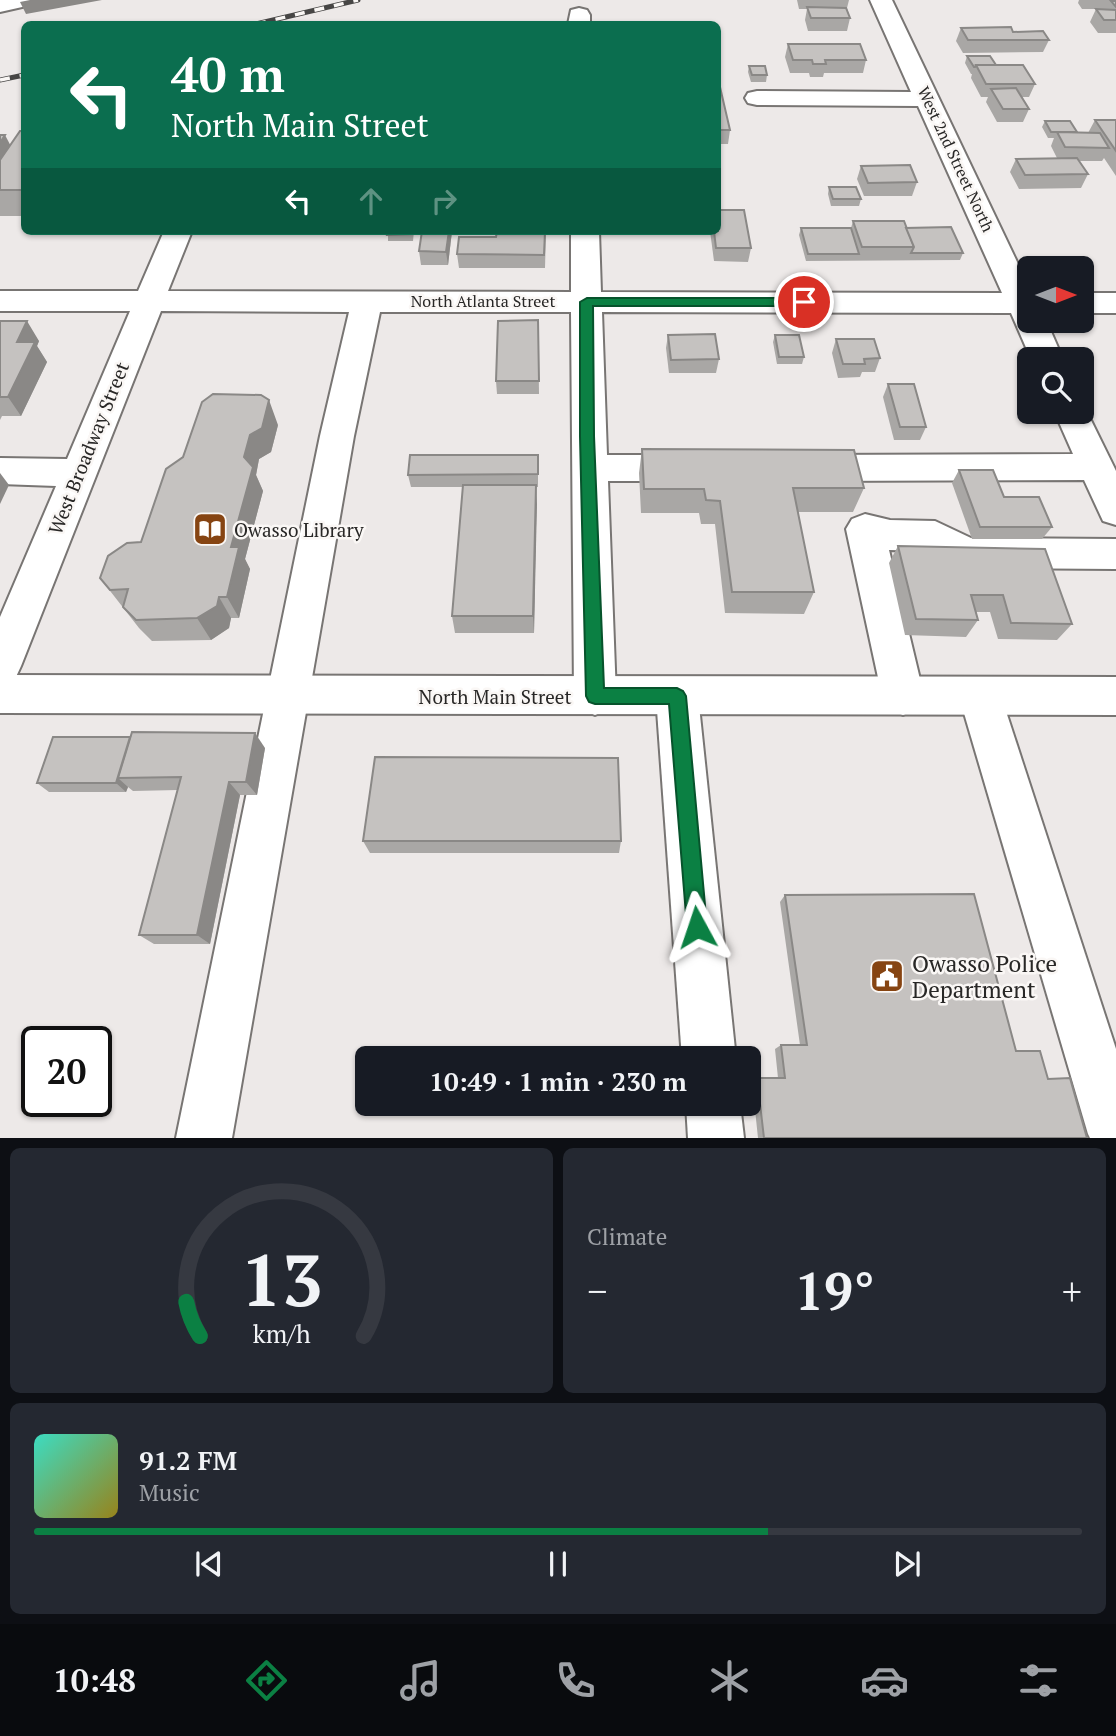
<!DOCTYPE html>
<html lang="en">
<head>
<meta charset="utf-8">
<style>
  :root { --surface:#171b24; --page:#242831; --text:#f1f3f6; --muted:#9ea1a6; --line:#363941; --accent:#0b8043 }
  body { margin:0; font-family:"PT Serif",serif; background:var(--page); color:var(--text); height:100vh; display:flex; flex-direction:column; font-size:26px; white-space:nowrap }
  * { box-sizing:border-box; margin:0 }
  p { font-size:23px; color:var(--muted) }
  .icon { flex:none; width:38px; height:38px; fill:none; stroke:currentColor; stroke-width:2; stroke-linecap:round; stroke-linejoin:round }
  .map { position:relative; height:1138px; overflow:hidden }
  .side { display:flex; flex-direction:column; gap:10px; padding:10px; background:#0d0f14; flex:1 }
  .side>* { flex:none }
  .top-card { position:absolute; left:21px; top:21px; width:700px; height:214px; border-radius:10px; box-shadow:0 2px 5px #0004; background:#0b6e4f; color:#fff; overflow:hidden }
  .needle { width:46px; rotate:90deg }
  .tools { position:absolute; left:1017px; top:256px; display:grid; gap:14px }
  .tools a { display:grid; place-items:center; width:77px; height:77px; border-radius:10px; background:var(--surface); box-shadow:0 2px 5px #0004; font-size:35px }
  .speed { position:absolute; left:21px; top:1026px; display:flex; gap:14px; font-size:35px; font-weight:700; text-align:center }
  .speed>* { display:grid; place-content:center; width:91px; height:91px; border-radius:50%; background:var(--surface); box-shadow:0 2px 5px #0004; line-height:1 }
  .speed .limit { border:4px solid #111; border-radius:10px; background:#fff; color:#111 }
  .pin { position:absolute; display:grid; place-items:center; width:60px; height:60px; color:#fff; margin:-30px; border:4px solid #fff; border-radius:50%; box-shadow:0 2px 7px #0007 }
  .me { position:absolute; width:77px; margin:-38px; rotate:355deg; stroke-linejoin:round; filter:drop-shadow(0 0 5px #0008) }
  .turn { display:flex; align-items:center; gap:24px; height:147px; padding:0 35px; font-size:32px }
  .turn .icon { width:91px; height:91px; stroke-width:2.5 }
  .turn b { display:block; font-size:49px; line-height:60px }
  .lanes { display:flex; align-items:center; height:66px; padding:0 35px; background:#0003; justify-content:center; gap:35px; direction:ltr }
  .lanes .off { opacity:.35 }
  .big { font-size:52px; font-weight:700; line-height:1.1 }
  .side .card { flex:1; display:flex; flex-direction:column; justify-content:center; gap:10px; min-width:0; padding:0 24px; border-radius:10px; background:var(--page) }
  .side .dial { align-items:center; gap:0 }
  .dial svg { height:182px; overflow:visible; fill:none; stroke:var(--line); stroke-width:7; stroke-linecap:round; text-anchor:middle }
  .dial text { fill:var(--text); stroke:none }
  .song { display:flex; align-items:center; gap:21px }
  .cover { width:84px; height:84px; border-radius:10px; background:linear-gradient(135deg,hsl(170 70% 55%),hsl(50 70% 35%)) }
  .played { height:7px; border-radius:4px; background:linear-gradient(90deg,var(--accent) 70%,var(--line) 70%) }
  .keys { display:flex; justify-content:space-around; direction:ltr }
  .heat { display:flex; justify-content:space-between; align-items:center; font-size:38px; direction:ltr }
  .side .tiles { flex:1; display:grid; gap:10px; grid-template-columns:1fr 1fr }
  .card:last-child { grid-column:span 2 }
  .trip { position:absolute; left:355px; top:1046px; width:406px; height:70px; border-radius:10px; background:var(--surface); box-shadow:0 2px 5px #0004; font-weight:700; line-height:70px; text-align:center }
  .menu { display:flex; height:112px; justify-content:space-around; align-items:center; background:#090b0e; color:var(--muted) }
  .menu .icon { width:49px; height:49px }
  .menu .active { color:var(--accent) }
  .menu b { font-size:32px; color:var(--text) }
  .map>svg:first-child { display:block }
  .lines { fill:none; stroke-linecap:round; stroke-linejoin:round }
  .minor-casing { stroke:#787573; stroke-width:4 }
  .major-casing { stroke:#787573; stroke-width:4 }
  .minor { fill:#fff; fill-rule:evenodd }
  .major { fill:#fff; fill-rule:evenodd }
  .rail-casing { stroke:#474645; stroke-width:5 }
  .rail { stroke:#faf7f5; stroke-width:3.5; stroke-dasharray:10; stroke-linecap:butt }
  .wall { fill:#a9a7a5 }
  .shaded-wall { fill:#8a8886 }
  .building { fill:#c5c2c0; stroke:#8a8886; stroke-width:2 }
  .route { fill:#0b8043; stroke:#07532c; stroke-width:2 }
  .labels { text-anchor:middle; dominant-baseline:central; stroke-width:5; stroke-linejoin:round; paint-order:stroke }
  .far-street-label { font-size:16px; fill:#282726; stroke:#faf7f5 }
  .street-label { font-size:19px; fill:#282726; stroke:#faf7f5 }
  .poi-label { font-size:19px; fill:#282726; stroke:#faf7f5; text-anchor:start }
  .near-poi-label { font-size:23px; fill:#282726; stroke:#faf7f5; text-anchor:start }
</style>
</head>
<body>
<div class="map">
<svg width="1116" height="1138" viewBox="0 0 1116 1138">
  <rect width="100%" height="100%" fill="#ede9e8"/>
  <g class="lines">
    <g class="minor-casing">
      <g id="minor">
        <path d="M0,0H34L31,5L0,12Z"/>
        <path d="M870,0H892L1029,287V320H1046L1063,359H1031L1011,313L602,312L607,455H691L704,459L709,468L704,477L691,481H608L616,696L610,709L595,715L580,709L574,696L571,312H380L354,436L232,1138H176L320,436L349,312L161,311L21,666L15,679L0,684V617L56,486L0,484V458L67,459L130,311H0V291H138L164,231H192L168,291L571,292V231H599L601,292L1002,293L918,106L757,105L748,103L745,98L748,93L757,91L911,92Z"/>
        <path d="M579,8L587,10L590,15V24H568L571,10Z"/>
        <rect x="1082" y="293" width="34" height="20"/>
        <path d="M1082,402L1116,471V525L1103,521L1084,480L807,481L794,477L789,468L794,459L807,455L1073,454L1054,411H1082Z"/>
        <path d="M865,514L890,520L935,521L971,538L1116,539V569L966,568L929,551L889,550L924,696L918,709L903,715L888,709L882,696L846,529L852,519Z"/>
        <path d="M677,677L692,683L698,696L736,1059H682L656,696L662,683Z"/>
        <path d="M980,677L995,683L1001,696L1116,1049V1138H1090L1088,1134L959,696L965,683Z"/>
        <path d="M686,1104H740L744,1138H688Z"/>
      </g>
    </g>
    <g class="major-casing">
      <path id="major" d="M0,675L1116,677V715L0,713Z"/>
    </g>
    <use href="#minor" class="minor"/>
    <use href="#major" class="major"/>
    <g class="rail-casing">
      <g id="rail">
        <path d="M256,24L358,0"/>
        <path d="M0,80L24,75"/>
      </g>
    </g>
    <use href="#rail" class="rail"/>
  </g>
  <g class="wall">
    <path d="M797,0H849L847,8L850,18L847,31H808L805,20L807,9H799Z"/>
    <path d="M1079,0H1116V33H1098L1090,22L1096,9H1107H1082L1078,3Z"/>
    <path d="M961,28L1013,32L1049,40L1043,52L963,53L956,41Z"/>
    <path d="M788,44L866,60L863,73H824L823,77H810L809,73H790L785,57Z"/>
    <path d="M967,56L996,65L1035,84L1029,97H1022L1029,109L1023,122H997L986,102L988,97H981L971,78L972,74H971L965,63Z"/>
    <path d="M749,66L767,75L766,82H751L748,72Z"/>
    <path d="M718,87L730,130L728,144H718Z"/>
    <path d="M1095,120H1116V176L1104,158L1102,161H1079L1088,174L1081,188L1019,189L1010,172L1016,159L1057,158L1051,146L1054,138H1048L1042,127L1045,121L1076,133H1088Z"/>
    <path d="M24,131V216H0V135L10,145Z"/>
    <path d="M861,166L917,182L912,196H864L857,179Z"/>
    <path d="M829,187L861,199L859,206H831L828,194Z"/>
    <path d="M853,221L906,228L963,253L960,260L806,261L799,235L801,228H851Z"/>
    <path d="M388,231H414L413,241H388Z"/>
    <path d="M452,231L448,265H421L419,251Z"/>
    <path d="M546,231L545,268H459L457,254L496,237Z"/>
    <path d="M710,231H718L751,248L748,262L714,261Z"/>
    <path d="M538,320L539,394H497L496,381Z"/>
    <path d="M0,321L39,341L37,346L47,362L21,416H2L0,420Z"/>
    <path d="M668,335L719,359L716,373H669L666,348Z"/>
    <path d="M775,335L804,357L802,364H777L773,342Z"/>
    <path d="M836,339L880,358L875,372H862L860,377L838,378L832,353Z"/>
    <path d="M888,384L926,427L920,440H894L883,397Z"/>
    <path d="M278,425L271,452L259,459L256,475L263,491L245,559L250,569L239,618H231L229,628L211,640L152,641L139,628L100,578Z"/>
    <path d="M642,449L864,488L853,512H798L814,592L804,614L725,613L715,524H701L699,513H641L639,473Z"/>
    <path d="M538,455V487H536L534,633H455L452,616L463,487H411L408,475Z"/>
    <path d="M959,470L1004,497L1052,527L1042,539H972L952,483Z"/>
    <path d="M898,546L1072,624L1057,640L998,639L990,612H976L978,620L966,637L905,635L889,563Z"/>
    <path d="M265,748L257,795H240L210,944H154L139,935L178,790L133,791L128,787L126,792H49L37,783Z"/>
    <path d="M363,841H621L619,853H370Z"/>
    <path d="M785,895L1016,1051L1048,1079L1087,1138H758L752,1081L757,1078H778L775,1049L781,1045H800L780,902Z"/>
  </g>
  <g class="shaded-wall">
    <path d="M30,0H102L26,14L20,2Z"/>
    <path d="M5,135L15,154L0,180V143Z"/>
    <path d="M449,231H452L448,265L446,252Z"/>
    <path d="M27,321L39,341L37,346L47,362L21,416L8,397L17,342Z"/>
    <path d="M269,400L278,425L271,452L259,459L256,475L263,491L245,559L250,569L239,618L227,597L231,547L244,457L250,435Z"/>
    <path d="M0,473L9,485L0,504Z"/>
    <path d="M536,485L537,504L534,633L533,616Z"/>
    <path d="M219,597L231,618L229,628L211,640L197,618Z"/>
    <path d="M255,733L265,748L257,795L246,782Z"/>
    <path d="M130,737L118,778L128,787L126,792L116,783Z"/>
    <path d="M229,782L240,795L210,944L197,935Z"/>
  </g>
  <g class="building">
    <path d="M1111,1H1116V7Z"/>
    <path d="M807,7L846,8L850,18H811Z"/>
    <path d="M1096,9L1116,10V20H1104Z"/>
    <path d="M1011,27L1013,32L1043,31L1049,40H968L961,28Z"/>
    <path d="M788,44H860L866,60H825L826,64H813L812,60H793Z"/>
    <path d="M967,56H990L996,65H976L975,67H974Z"/>
    <path d="M976,65H1023L1035,84H986Z"/>
    <path d="M749,66H765L767,75H752Z"/>
    <path d="M718,87H720L730,130H718Z"/>
    <path d="M1016,88L1029,109H1003L991,89Z"/>
    <path d="M1095,120H1116V151Z"/>
    <path d="M1045,121H1070L1077,132H1051Z"/>
    <path d="M20,131H24V190H0V160Z"/>
    <path d="M1057,132L1100,133L1109,148L1065,147Z"/>
    <path d="M0,135H5L0,143Z"/>
    <path d="M1077,158L1088,174L1025,175L1016,159Z"/>
    <path d="M910,165L917,182L868,183L861,166Z"/>
    <path d="M829,187H856L861,199H833Z"/>
    <path d="M718,210H744L751,248H716L714,231H718Z"/>
    <path d="M853,221H904L914,247H862Z"/>
    <path d="M951,227L963,253H911L914,247L906,228Z"/>
    <path d="M801,228H851L859,254H808Z"/>
    <path d="M388,231H413L412,234L387,235Z"/>
    <path d="M422,231H449L446,252L419,251Z"/>
    <path d="M497,231H545L544,255L457,254L459,237H496Z"/>
    <path d="M538,320L539,381H496L498,321Z"/>
    <path d="M0,321H27L17,342H35L8,397H0Z"/>
    <path d="M715,334L719,359L671,360L668,335Z"/>
    <path d="M775,335H799L804,357H779Z"/>
    <path d="M836,339H874L880,358L864,359L865,364H843Z"/>
    <path d="M888,384H914L926,427H900Z"/>
    <path d="M213,394L261,395L269,400L262,428L250,435L244,457L253,467L231,547H239L227,597H219L217,606L197,618L136,620L123,607L128,589L110,590L100,578L108,556L127,543L141,542L166,469L183,457L202,402Z"/>
    <path d="M642,449L854,450L864,488H793L814,592H732L720,501L706,500L704,489H644Z"/>
    <path d="M410,455H538V474L408,475Z"/>
    <path d="M959,470H993L1004,497H1039L1052,527H980Z"/>
    <path d="M463,485H536L533,616H452Z"/>
    <path d="M898,546L1045,549L1072,624L1011,623L1003,595H971L978,620L916,619Z"/>
    <path d="M132,732L255,733L246,782H229L197,935H139L181,777L118,778Z"/>
    <path d="M53,737H130L116,783H37Z"/>
    <path d="M375,757L618,758L621,841H363Z"/>
    <path d="M974,894L1016,1051H1040L1048,1079L1070,1078L1087,1138H764L757,1078H785L781,1045H807L785,895Z"/>
  </g>
  <path class="route" d="M587,298H804L811,302L804,306H593L594,436L604,688H677L683,691L686,696L707,927L704,934L697,937L690,934L687,927L669,704H595L589,702L586,696L580,436V302Z"/>
  <defs>
    <g id="library-square" transform="scale(1.75)"><rect x="-9" y="-9" width="18" height="18" rx="4" fill="#864412" stroke="#faf7f5"/><path d="M-6-4Q-3-5.5-.7-3.5V5Q-3 3-6 4ZM6-4Q3-5.5 .7-3.5V5Q3 3 6 4Z" fill="#fff"/></g>
    <g id="civic-square" transform="scale(1.75)"><rect x="-9" y="-9" width="18" height="18" rx="4" fill="#864412" stroke="#faf7f5"/><path d="M-.6-6.5H3V-4.5H.6V-3L4-1V1h2V6H-6V1h2V-1L-.6-3ZM-1.2 2.5V6h2.4V2.5Z" fill="#fff"/></g>
  </defs>
  <g fill-rule="evenodd">
    <use href="#library-square" x="210" y="529"/>
    <use href="#civic-square" x="887" y="976"/>
  </g>
  <g class="labels">
    <g class="far-street-label">
      <text transform="translate(956 159) rotate(65)">West 2nd Street North</text>
      <text x="483" y="301">North Atlanta Street</text>
    </g>
    <g class="street-label">
      <text transform="translate(88 448) rotate(-68)">West Broadway Street</text>
      <text x="495" y="696">North Main Street</text>
    </g>
    <g class="poi-label">
      <text x="234" y="529">Owasso Library</text>
    </g>
    <g class="near-poi-label">
      <text x="912" y="963">Owasso Police<tspan x="912" dy="26">Department</tspan></text>
    </g>
  </g>
</svg>
<div class="tools">
<a><svg class="needle" viewBox="-14 -14 28 28"><path d="M0-13l5 13h-10z" fill="#e53935"/><path d="M0 13l5-13h-10z" fill="#9ea1a6"/></svg></a>
<a><svg class="icon" aria-label="search" viewBox="0 0 24 24"><circle cx="10" cy="10" r="6"/><path d="M15 15l6 6"/></svg></a>
</div>
<div class="speed"><div class="limit">20</div></div>
<div class="pin" style="left:804px;top:302px;background:#d93025"><svg class="icon" aria-label="arrive" viewBox="0 0 24 24"><path d="M6 21V4h12l-3 4 3 4H6"/></svg></div>
<svg class="me" style="left:697px;top:927px" viewBox="-20 -20 40 40"><path d="M0-17L14 15 0 8-14 15z" fill="#0b8043" stroke="#fff" stroke-width="4"/></svg>
<div class="trip">10:49 · 1 min · 230 m</div>
<div class="top-card">
<div class="turn"><svg class="icon" aria-label="left" viewBox="0 0 24 24"><path d="M17 20v-9H6M10 6l-5 5 5 5"/></svg><div><b>40 m</b>North Main Street</div></div>
<div class="lanes"><svg class="icon" aria-label="left" viewBox="0 0 24 24"><path d="M17 20v-9H6M10 6l-5 5 5 5"/></svg><svg class="icon off" aria-label="ahead" viewBox="0 0 24 24"><path d="M12 20V5M6 11l6-6 6 6"/></svg><svg class="icon off" aria-label="right" viewBox="0 0 24 24"><path d="M7 20v-9h11M14 6l5 5-5 5"/></svg></div>
</div>
</div>
<section class="side">
<div class="tiles">
<div class="card dial"><svg viewBox="0 0 100 80">
<path d="M14 69A42 42 0 1 1 86 69"/>
<path d="M14 69A42 42 0 0 1 8 54" stroke="#0b8043"/>
<text x="50" y="56" font-size="32" font-weight="700">13</text>
<text x="50" y="72" font-size="11">km/h</text>
</svg></div>
<div class="card"><p>Climate</p>
<div class="heat"><a>−</a><b class="big">19°</b><a>+</a></div>
</div>
<div class="card">
<div class="song"><i class="cover"></i><div><b>91.2 FM</b><p>Music</p></div></div>
<div class="played"></div>
<div class="keys"><svg class="icon" aria-label="previous" viewBox="0 0 24 24"><path d="M18 5L8 12l10 7zM5 5v14"/></svg><svg class="icon" aria-label="pause" viewBox="0 0 24 24"><path d="M8 5v14M16 5v14"/></svg><svg class="icon" aria-label="next" viewBox="0 0 24 24"><path d="M6 5l10 7-10 7zM19 5v14"/></svg></div>
</div>
</div>
</section>
<nav class="menu">
<b>10:48</b>
<svg class="icon active" aria-label="directions" viewBox="0 0 24 24"><path d="M12 3l9 9-9 9-9-9zM9 14v-3h6M13 9l2 2-2 2"/></svg>
<svg class="icon" aria-label="music" viewBox="0 0 24 24"><path d="M9 18V5l10-2v13"/><circle cx="6" cy="18" r="3"/><circle cx="16" cy="16" r="3"/></svg>
<svg class="icon" aria-label="phone" viewBox="0 0 24 24"><path d="M5 4h4l2 5-3 2q2 4 5 5l2-3 5 2v4C11 20 4 13 5 4z"/></svg>
<svg class="icon" aria-label="climate" viewBox="0 0 24 24"><path d="M12 3v18M4 7l16 10M4 17L20 7"/></svg>
<svg class="icon" aria-label="car" viewBox="0 0 24 24"><path d="M5 17H2v-5l4-1 3-4h7l3 4 3 1v5h-3M9 17h6M6 11h13"/><circle cx="7" cy="17" r="2"/><circle cx="17" cy="17" r="2"/></svg>
<svg class="icon" aria-label="filters" viewBox="0 0 24 24"><path d="M4 7h16M4 17h16"/><circle cx="9" cy="7" r="2"/><circle cx="15" cy="17" r="2"/></svg>
</nav>
</body>
</html>
